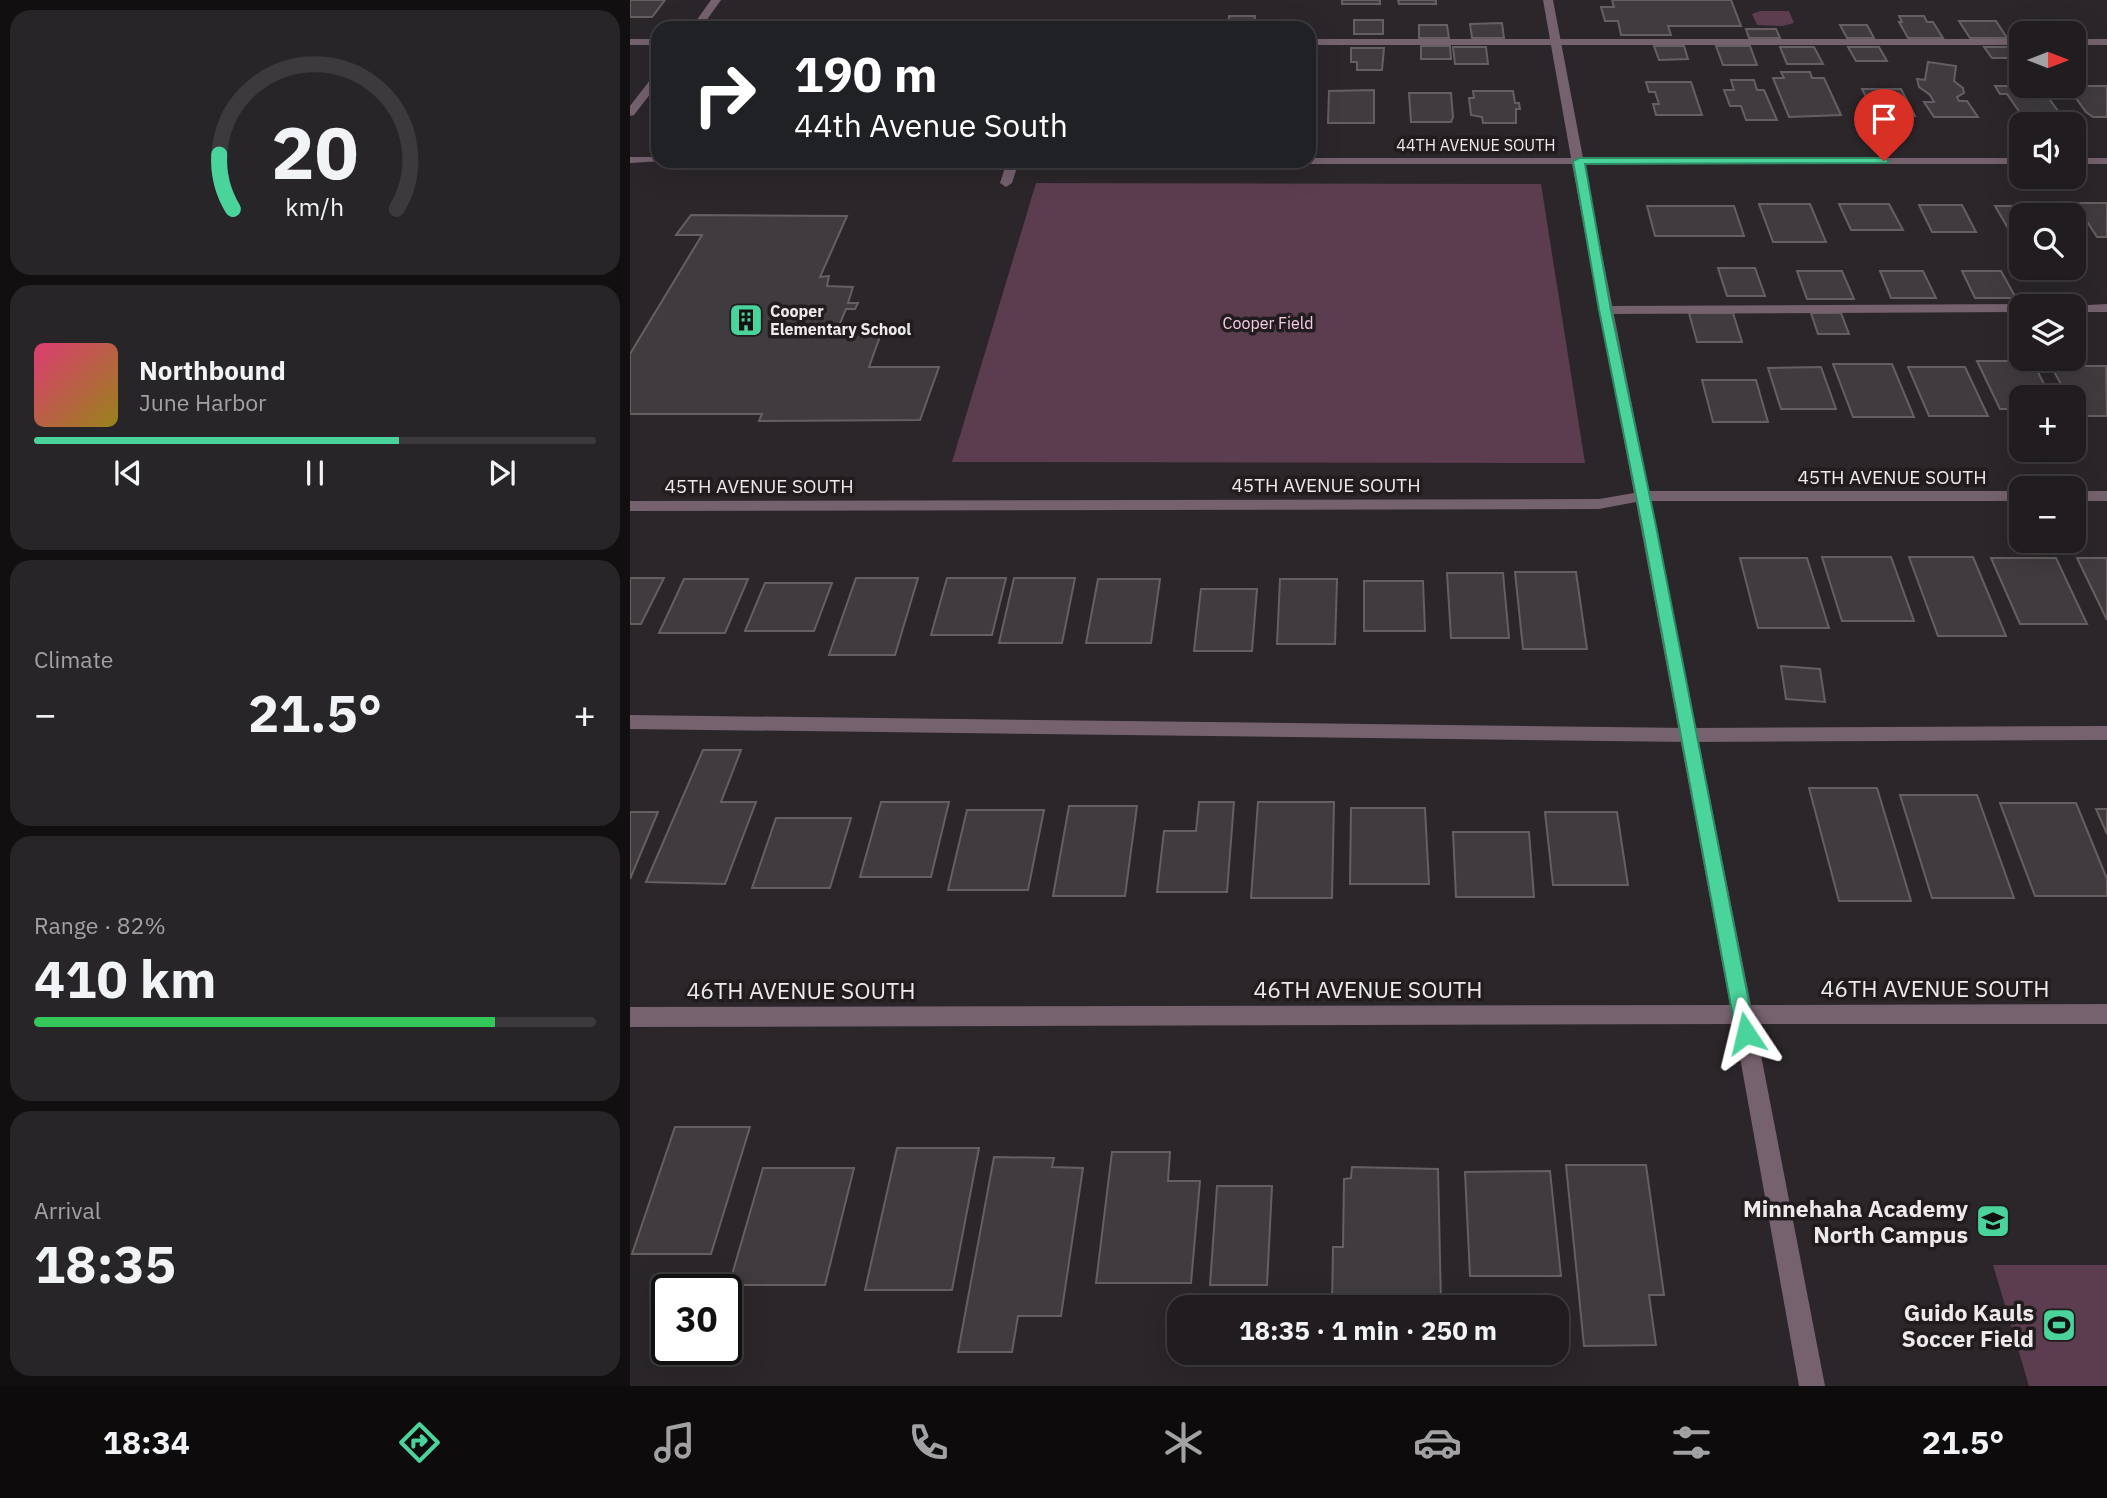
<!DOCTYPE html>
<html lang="en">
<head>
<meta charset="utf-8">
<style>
  :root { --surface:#201c1f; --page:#282528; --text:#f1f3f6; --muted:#a2a1a4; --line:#3d3a3d; --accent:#4ad49c }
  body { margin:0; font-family:"IBM Plex Sans",sans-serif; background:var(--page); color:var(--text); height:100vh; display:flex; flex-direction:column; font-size:26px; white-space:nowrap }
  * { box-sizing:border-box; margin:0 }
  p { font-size:23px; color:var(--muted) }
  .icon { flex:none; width:38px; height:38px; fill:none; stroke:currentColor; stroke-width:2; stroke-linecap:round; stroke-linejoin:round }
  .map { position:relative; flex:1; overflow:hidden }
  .drawer { display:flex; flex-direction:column; gap:10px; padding:10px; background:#120f11; width:630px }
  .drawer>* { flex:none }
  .guide { position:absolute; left:21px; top:21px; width:665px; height:147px; border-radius:21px; box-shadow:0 7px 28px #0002,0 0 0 2px var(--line); background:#202124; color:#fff; overflow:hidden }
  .needle { width:46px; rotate:90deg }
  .fabs { position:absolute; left:1379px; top:21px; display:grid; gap:14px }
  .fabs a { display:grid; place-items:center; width:77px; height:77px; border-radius:14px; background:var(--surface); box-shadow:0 7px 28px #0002,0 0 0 2px var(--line); font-size:35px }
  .speed { position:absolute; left:21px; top:1274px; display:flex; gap:14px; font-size:35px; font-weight:700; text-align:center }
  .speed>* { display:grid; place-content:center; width:91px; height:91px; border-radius:50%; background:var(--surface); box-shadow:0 7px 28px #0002,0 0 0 2px var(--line); line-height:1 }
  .speed .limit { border:4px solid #111; border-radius:10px; background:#fff; color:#111 }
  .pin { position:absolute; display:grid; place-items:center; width:60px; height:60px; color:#fff; margin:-72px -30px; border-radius:50% 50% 50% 0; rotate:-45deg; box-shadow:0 0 7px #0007 }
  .pin .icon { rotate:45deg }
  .me { position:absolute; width:77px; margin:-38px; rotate:350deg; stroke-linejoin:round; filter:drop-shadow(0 0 5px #0008) }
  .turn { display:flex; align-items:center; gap:24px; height:147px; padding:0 28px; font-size:32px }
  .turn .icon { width:91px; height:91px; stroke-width:2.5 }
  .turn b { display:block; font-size:49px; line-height:60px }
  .big { font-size:52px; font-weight:700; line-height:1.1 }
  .drawer .card { flex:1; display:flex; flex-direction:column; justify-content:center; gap:10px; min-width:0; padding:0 24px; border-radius:21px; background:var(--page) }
  .drawer .dial { align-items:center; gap:0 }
  .dial svg { height:182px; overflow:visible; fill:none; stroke:var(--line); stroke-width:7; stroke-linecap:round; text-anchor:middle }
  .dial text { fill:var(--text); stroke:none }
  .song { display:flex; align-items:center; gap:21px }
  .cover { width:84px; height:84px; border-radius:10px; background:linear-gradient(135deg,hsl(340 70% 55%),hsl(50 70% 35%)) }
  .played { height:7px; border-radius:4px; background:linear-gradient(90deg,var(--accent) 65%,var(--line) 65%) }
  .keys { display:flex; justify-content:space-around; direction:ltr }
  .heat { display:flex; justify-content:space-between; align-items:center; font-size:38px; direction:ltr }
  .charge { height:10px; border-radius:5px; background:linear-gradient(90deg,#34c759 82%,var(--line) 0) }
  .trip { position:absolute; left:537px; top:1295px; width:402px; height:70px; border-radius:21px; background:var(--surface); box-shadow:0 7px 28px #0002,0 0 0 2px var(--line); font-weight:700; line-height:70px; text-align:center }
  .tab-bar { display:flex; height:112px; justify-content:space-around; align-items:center; background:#0d0b0c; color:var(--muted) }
  .tab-bar .icon { width:49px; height:49px }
  .tab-bar .selected { color:var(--accent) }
  .tab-bar b { font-size:32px; color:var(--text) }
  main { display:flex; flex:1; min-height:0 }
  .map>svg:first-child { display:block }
  .green { fill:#5b3d4f }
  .building { fill:#403b3e; stroke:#655f62; stroke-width:2 }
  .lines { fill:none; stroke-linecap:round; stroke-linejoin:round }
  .service { fill:#76616e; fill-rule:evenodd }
  .minor { fill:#76616e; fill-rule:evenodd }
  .route { fill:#4ad49c; stroke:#308a65; stroke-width:2 }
  .labels { text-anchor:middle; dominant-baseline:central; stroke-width:7; stroke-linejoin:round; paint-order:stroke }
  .far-street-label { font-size:16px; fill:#eeeaec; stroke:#211d1f }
  .far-poi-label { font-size:16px; font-weight:bold; fill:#eeeaec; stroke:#211d1f; text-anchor:start }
  .far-park-label { font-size:16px; fill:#f8cbe5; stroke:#211d1f }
  .street-label { font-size:19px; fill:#eeeaec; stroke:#211d1f }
  .near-street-label { font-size:23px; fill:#eeeaec; stroke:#211d1f }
  .near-poi-label { font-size:23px; font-weight:bold; fill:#eeeaec; stroke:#211d1f; text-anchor:end }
</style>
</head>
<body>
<main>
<section class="drawer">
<div class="card dial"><svg viewBox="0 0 100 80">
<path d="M14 69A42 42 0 1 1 86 69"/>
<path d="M14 69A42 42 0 0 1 8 45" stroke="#4ad49c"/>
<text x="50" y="56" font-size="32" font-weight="700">20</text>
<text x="50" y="72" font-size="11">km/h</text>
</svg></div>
<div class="card">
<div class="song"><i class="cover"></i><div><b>Northbound</b><p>June Harbor</p></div></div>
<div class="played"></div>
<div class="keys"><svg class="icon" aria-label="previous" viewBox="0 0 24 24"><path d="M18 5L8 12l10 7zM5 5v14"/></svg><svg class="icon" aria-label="pause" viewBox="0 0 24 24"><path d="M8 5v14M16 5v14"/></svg><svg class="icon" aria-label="next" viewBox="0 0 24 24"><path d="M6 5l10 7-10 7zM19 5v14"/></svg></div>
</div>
<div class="card"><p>Climate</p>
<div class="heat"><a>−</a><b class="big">21.5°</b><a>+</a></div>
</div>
<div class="card"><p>Range · 82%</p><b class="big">410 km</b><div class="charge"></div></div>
<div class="card"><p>Arrival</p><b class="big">18:35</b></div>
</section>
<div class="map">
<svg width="1477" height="1386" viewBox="0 0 1477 1386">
  <rect width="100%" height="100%" fill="#2b2629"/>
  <g class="green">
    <path d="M1130,11H1159L1164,23L1153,26L1127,25L1122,14Z"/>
    <path d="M406,183L911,184L955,463L322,462Z"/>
    <path d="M1363,1265H1477V1386H1399Z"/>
  </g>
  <g class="building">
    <path d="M0,0H35L22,17H0Z"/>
    <rect x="712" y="0" width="38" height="4"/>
    <path d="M768,0H806V4H769Z"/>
    <path d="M982,0H1101L1111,26H1038L1041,35H991L988,21H975L971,7H984Z"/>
    <path d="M599,16H625L624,28H598Z"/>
    <path d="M1269,16H1294L1297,22H1303L1313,38H1278L1269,22H1272Z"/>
    <rect x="724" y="20" width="29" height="14"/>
    <path d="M1329,21H1366L1377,38H1340Z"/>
    <path d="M136,23H168L165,28H133Z"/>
    <path d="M872,23L874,38H842L840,24Z"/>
    <path d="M366,24H398L396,28H365Z"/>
    <path d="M789,25H817L819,38H789Z"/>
    <path d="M1210,25H1237L1244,38H1217Z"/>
    <path d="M1116,29H1146L1150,38H1119Z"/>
    <path d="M791,46H820L821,59H791Z"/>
    <path d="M1024,46H1054L1058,59L1029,60Z"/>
    <path d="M1086,46H1120L1127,65H1093Z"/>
    <path d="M823,47H856L858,64H825Z"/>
    <path d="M1150,47H1184L1193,64H1157Z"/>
    <path d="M1218,47H1249L1257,61H1226Z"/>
    <path d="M1354,47H1384L1391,58H1362Z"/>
    <path d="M721,48H754L752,70H727V62H721Z"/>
    <path d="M1298,62L1326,66L1324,81L1333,88L1334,93L1327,97L1329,101H1337L1348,117H1304L1294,102H1304L1300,95L1289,87L1287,79L1295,80Z"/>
    <path d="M1151,72H1180L1182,78H1194L1211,115L1159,117L1143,78H1154Z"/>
    <path d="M1101,80H1124L1127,90H1134L1147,120H1116L1111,106H1100L1094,90H1104Z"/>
    <path d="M1016,82H1061L1072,115H1026L1023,104H1029L1025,92H1019Z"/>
    <path d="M1365,86H1410L1428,111H1411L1415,117H1393L1377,94H1370Z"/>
    <path d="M1437,86H1477V117H1463L1456,112Z"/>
    <path d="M1232,89H1271L1285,116H1246Z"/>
    <path d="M744,90V123H698L699,91Z"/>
    <path d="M843,91H883L885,103H889L890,109H886V123H853L852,117L841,115L839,98H844Z"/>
    <path d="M779,93H821L823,117L821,122H781Z"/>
    <path d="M1445,203H1477V237H1467Z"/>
    <path d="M1129,204H1180L1196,242H1143Z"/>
    <path d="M1209,204H1259L1273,230H1221Z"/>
    <path d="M1289,205H1332L1346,232H1302Z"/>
    <path d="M1017,206H1104L1114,236H1025Z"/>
    <path d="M1365,206H1413L1419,215H1391V247H1389Z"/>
    <path d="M61,215L217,216L190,277L199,276L197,286L223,287L218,303H228L225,309H216L207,330L252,331L239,367H309L290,420L129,421L132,414H0V354L72,235H46Z"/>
    <path d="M1088,268H1125L1135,296H1097Z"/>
    <path d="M1167,271H1212L1224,299H1177Z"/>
    <path d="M1250,271H1293L1306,298H1261Z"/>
    <path d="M1332,271H1371L1386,298H1345Z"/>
    <path d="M1059,313H1103L1112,342H1067Z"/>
    <path d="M1181,313H1211L1219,334H1188Z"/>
    <path d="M1347,361H1402L1421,397H1391V409H1370Z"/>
    <path d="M1203,364H1262L1284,417H1223Z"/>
    <path d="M1421,366H1476L1477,416H1448L1444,408V397H1438Z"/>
    <path d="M1191,367L1206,409H1151L1138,368Z"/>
    <path d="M1278,367H1335L1358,416H1299Z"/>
    <path d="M1072,380H1126L1138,422H1083Z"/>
    <path d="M1192,557H1261L1284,621H1212Z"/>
    <path d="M1279,557H1343L1376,636H1308Z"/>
    <path d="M1110,558H1177L1199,628H1128Z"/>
    <path d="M1361,558H1426L1457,624H1390Z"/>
    <path d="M1447,558H1477V620Z"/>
    <path d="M885,572H946L957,649H893Z"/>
    <path d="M817,573H873L879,638H821Z"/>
    <path d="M0,578H34L11,624H0Z"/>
    <path d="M226,578H288L265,655H199Z"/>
    <path d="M317,578H376L362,635H301Z"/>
    <path d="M384,578H445L432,643H369Z"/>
    <path d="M54,579H118L95,633H29Z"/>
    <path d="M468,579H530L521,643H456Z"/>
    <path d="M650,579H707L705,644H647Z"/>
    <path d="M734,581H793L795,631H734Z"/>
    <path d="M135,583H202L184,631H115Z"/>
    <path d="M571,589H627L622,651H564Z"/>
    <path d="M1151,666L1190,669L1195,702L1156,699Z"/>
    <path d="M73,750H111L91,802H126L95,884L16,882Z"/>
    <path d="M1179,788H1247L1281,901H1209Z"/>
    <path d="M1270,795H1347L1384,898H1302Z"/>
    <path d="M251,802H319L301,877H230Z"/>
    <path d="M569,802H604L597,892H527L534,831H566Z"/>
    <path d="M628,802H704L702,898H621Z"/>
    <path d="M1370,803H1446L1477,879V896H1405Z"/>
    <path d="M439,806H507L495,896H423Z"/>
    <path d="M721,808H795L799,884H720Z"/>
    <path d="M1466,809H1477V834Z"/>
    <path d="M337,810H414L398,890H318Z"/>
    <path d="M0,812H28L0,879Z"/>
    <path d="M915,812H987L998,885H923Z"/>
    <path d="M146,818H221L200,888H122Z"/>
    <path d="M823,832H899L904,897H826Z"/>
    <path d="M45,1127H120L81,1254H2Z"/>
    <path d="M267,1148H349L322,1290H235Z"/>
    <path d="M482,1152H540L538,1181H570L561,1283H466Z"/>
    <path d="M364,1157L424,1158L422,1167L453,1168L431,1316H388L382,1352H328Z"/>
    <path d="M936,1165H1016L1034,1295H1019L1026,1345L954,1346Z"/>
    <path d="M722,1167L808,1169L811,1303H751V1307H702L703,1247H713L714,1179L721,1178Z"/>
    <path d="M133,1168H224L195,1285H99Z"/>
    <path d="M920,1171L931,1276H840L835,1172Z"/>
    <path d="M587,1186H642L637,1285H580Z"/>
  </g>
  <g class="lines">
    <g class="service">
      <rect x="0" y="39" width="28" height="6"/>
      <rect x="679" y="39" width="712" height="6"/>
      <rect x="1444" y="39" width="33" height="6"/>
      <path d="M377,161H389L382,183L376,187L370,183Z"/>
      <path d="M1391,304L1396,306H1391V312L975,314L968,310L975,306Z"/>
      <path d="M1477,304V312H1444V306H1439Z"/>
      <path d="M0,715L1060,728L1477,726V740L1060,742L0,729Z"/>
    </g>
    <g class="minor">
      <path d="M81,0H91L71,28H61Z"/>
      <path d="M913,0H923L953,158H1391V164H954L1019,491H1391V501H1021L1121,1005L1477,1004V1024H1125L1195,1386H1169L1104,1024L0,1027V1007L1100,1005L1006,502L969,509L0,511V501L969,499L1004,493L942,164H679L673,161H679V158H941Z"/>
      <path d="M28,74V84L4,115L0,116V106L24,75Z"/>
      <path d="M0,157H28V161H33L0,163Z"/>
      <rect x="1444" y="158" width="33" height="6"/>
      <rect x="1444" y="491" width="33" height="10"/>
    </g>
  </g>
  <path class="route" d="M1254,158L1259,161L1257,163L955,164L981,310L1026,526L1125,1033L1122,1040L1116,1042L1109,1040L1106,1033L1012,526L969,310L943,161L949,158Z"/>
  <defs>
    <g id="building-square" transform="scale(1.75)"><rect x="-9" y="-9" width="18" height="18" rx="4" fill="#4ad49c" stroke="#211d1f"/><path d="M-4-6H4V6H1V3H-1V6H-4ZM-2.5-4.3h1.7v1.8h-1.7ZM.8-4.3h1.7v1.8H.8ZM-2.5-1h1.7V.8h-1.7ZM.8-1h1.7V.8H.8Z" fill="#111"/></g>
    <g id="school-square" transform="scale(1.75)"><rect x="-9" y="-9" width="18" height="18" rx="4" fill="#4ad49c" stroke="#211d1f"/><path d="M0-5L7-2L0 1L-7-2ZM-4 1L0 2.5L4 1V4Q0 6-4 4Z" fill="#111"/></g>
    <g id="stadium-square" transform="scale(1.75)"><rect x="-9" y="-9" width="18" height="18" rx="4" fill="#4ad49c" stroke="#211d1f"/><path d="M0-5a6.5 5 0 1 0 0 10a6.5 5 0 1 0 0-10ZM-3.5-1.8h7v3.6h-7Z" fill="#111"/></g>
  </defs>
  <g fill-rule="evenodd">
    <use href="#building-square" x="116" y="320"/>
    <use href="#school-square" x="1363" y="1221"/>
    <use href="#stadium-square" x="1429" y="1325"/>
  </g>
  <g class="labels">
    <g class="far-street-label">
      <text x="846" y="145">44TH AVENUE SOUTH</text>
    </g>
    <g class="far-poi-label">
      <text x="140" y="311">Cooper<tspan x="140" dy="18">Elementary School</tspan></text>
    </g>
    <g class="far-park-label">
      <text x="638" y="323">Cooper Field</text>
    </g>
    <g class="street-label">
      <text x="1262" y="477">45TH AVENUE SOUTH</text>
      <text x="696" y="485">45TH AVENUE SOUTH</text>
      <text x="129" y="486">45TH AVENUE SOUTH</text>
    </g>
    <g class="near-street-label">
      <text x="1305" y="988">46TH AVENUE SOUTH</text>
      <text x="738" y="989">46TH AVENUE SOUTH</text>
      <text x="171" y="990">46TH AVENUE SOUTH</text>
    </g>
    <g class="near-poi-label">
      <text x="1338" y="1208">Minnehaha Academy<tspan x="1338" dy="26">North Campus</tspan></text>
      <text x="1404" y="1312">Guido Kauls<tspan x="1404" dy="26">Soccer Field</tspan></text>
    </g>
  </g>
</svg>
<div class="fabs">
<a><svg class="needle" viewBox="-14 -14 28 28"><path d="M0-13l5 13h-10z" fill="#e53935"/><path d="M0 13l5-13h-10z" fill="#a2a1a4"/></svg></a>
<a><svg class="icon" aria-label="sound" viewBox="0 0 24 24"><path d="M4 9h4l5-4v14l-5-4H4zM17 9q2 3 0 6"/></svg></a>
<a><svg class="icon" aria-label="search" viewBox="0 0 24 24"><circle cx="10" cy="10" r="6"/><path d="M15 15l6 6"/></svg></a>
<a><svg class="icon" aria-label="layers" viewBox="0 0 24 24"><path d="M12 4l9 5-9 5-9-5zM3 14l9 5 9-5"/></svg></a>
<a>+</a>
<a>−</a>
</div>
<div class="speed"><div class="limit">30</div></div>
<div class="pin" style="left:1254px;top:161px;background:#d93025"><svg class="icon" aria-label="arrive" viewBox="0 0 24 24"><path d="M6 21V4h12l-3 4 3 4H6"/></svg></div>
<svg class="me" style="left:1116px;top:1033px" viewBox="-20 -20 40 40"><path d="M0-17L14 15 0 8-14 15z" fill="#4ad49c" stroke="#fff" stroke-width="4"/></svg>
<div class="trip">18:35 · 1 min · 250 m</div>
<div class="guide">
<div class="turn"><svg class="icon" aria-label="right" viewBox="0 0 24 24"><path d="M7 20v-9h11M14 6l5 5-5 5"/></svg><div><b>190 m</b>44th Avenue South</div></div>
</div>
</div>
</main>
<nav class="tab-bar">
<b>18:34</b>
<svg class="icon selected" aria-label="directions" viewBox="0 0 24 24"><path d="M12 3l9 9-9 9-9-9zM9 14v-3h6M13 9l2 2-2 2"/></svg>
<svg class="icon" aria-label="music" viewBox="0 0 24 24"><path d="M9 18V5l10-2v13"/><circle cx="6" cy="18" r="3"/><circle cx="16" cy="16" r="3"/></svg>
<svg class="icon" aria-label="phone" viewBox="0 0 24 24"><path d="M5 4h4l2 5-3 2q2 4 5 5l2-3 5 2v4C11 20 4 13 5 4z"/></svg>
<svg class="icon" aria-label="climate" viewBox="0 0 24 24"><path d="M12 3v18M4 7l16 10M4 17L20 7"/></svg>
<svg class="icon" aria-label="car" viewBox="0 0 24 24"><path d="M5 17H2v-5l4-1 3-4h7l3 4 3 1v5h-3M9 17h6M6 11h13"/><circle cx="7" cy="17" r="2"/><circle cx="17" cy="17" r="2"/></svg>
<svg class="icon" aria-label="filters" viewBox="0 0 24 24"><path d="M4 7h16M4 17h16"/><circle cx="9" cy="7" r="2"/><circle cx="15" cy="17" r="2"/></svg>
<b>21.5°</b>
</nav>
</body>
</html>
